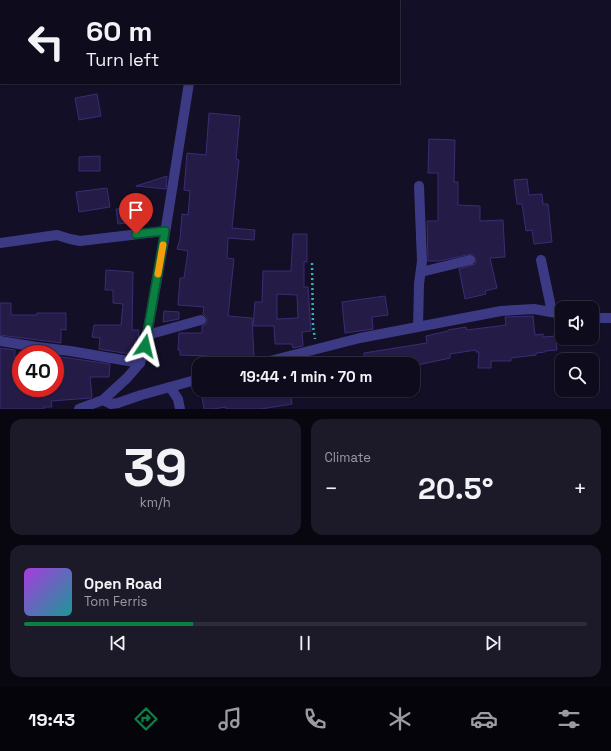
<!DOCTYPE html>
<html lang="en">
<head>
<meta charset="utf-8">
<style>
  :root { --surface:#0e0b1c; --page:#1c1929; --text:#f1f3f6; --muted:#9b9ba3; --line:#2e2b3b; --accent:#0b8043 }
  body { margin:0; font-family:"Space Grotesk",sans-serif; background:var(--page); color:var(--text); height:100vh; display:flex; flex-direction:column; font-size:15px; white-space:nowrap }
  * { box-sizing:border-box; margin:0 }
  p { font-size:13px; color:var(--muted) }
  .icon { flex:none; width:22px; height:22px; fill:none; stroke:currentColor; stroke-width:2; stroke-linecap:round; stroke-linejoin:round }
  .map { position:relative; height:409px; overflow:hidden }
  .details { display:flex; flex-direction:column; gap:10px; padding:10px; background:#08060f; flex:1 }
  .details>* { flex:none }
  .banner { position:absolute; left:0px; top:0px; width:400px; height:84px; box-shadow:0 1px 3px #0004,0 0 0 1px var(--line); background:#0e0b1c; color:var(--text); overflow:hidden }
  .buttons { position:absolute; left:555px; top:301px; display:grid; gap:8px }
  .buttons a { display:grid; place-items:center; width:44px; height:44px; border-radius:8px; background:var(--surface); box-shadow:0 1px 3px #0004,0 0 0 1px var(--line); font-size:20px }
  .speed { position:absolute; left:12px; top:345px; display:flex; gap:8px; font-size:20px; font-weight:700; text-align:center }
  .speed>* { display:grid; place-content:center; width:52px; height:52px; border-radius:50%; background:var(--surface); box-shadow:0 1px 3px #0004,0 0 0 1px var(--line); line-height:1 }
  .speed .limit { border:6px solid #d22; background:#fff; color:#111 }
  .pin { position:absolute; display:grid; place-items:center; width:34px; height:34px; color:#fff; margin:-41px -17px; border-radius:50% 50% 50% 0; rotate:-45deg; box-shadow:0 0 4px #0007 }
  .pin .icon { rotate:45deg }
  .me { position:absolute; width:44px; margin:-22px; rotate:10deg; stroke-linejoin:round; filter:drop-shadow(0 0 3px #0008) }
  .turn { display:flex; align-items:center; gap:14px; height:84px; padding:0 20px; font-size:18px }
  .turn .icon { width:52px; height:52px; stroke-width:2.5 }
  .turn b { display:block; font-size:28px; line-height:34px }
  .big { font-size:30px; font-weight:700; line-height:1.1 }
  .details .widget { flex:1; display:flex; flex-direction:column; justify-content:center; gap:6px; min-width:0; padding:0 14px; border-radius:12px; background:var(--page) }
  .details .dial { align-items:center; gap:0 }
  .dial b { font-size:52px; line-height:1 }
  .song { display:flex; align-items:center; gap:12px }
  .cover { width:48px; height:48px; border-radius:6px; background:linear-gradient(135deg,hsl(280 70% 55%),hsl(180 70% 35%)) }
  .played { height:4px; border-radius:2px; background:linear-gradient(90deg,var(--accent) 30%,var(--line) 30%) }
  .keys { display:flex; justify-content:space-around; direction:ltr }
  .heat { display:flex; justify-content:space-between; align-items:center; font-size:22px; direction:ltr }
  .details .tiles { flex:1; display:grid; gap:10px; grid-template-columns:1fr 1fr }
  .widget:last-child { grid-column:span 2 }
  .trip { position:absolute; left:192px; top:357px; width:228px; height:40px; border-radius:12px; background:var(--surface); box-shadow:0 1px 3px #0004,0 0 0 1px var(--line); font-weight:700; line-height:40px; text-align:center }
  .tab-bar { display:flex; height:64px; justify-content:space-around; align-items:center; background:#06040b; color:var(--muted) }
  .tab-bar .icon { width:28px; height:28px }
  .tab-bar .selected { color:var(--accent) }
  .tab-bar b { font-size:18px; color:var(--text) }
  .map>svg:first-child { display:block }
  .building { fill:#241b47; stroke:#3b2d73; fill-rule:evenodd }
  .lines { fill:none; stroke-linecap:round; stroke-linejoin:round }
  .path { stroke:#2fb8b0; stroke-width:2.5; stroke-dasharray:2 3; stroke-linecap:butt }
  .minor { stroke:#3d3a85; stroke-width:10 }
  .route-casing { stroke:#07532c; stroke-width:10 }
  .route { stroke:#0b8043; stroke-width:7 }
  .slow { stroke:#f59e0b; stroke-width:7 }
</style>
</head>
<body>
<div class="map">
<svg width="611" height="409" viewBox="0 0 611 409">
  <rect width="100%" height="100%" fill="#130f26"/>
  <g class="building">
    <path d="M97,94L101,116L79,120L75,98Z"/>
    <path d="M209,113L240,116L236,159L239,160L232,228L255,230L254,240L228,238L227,258L234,259L228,316L252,318L254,358H243V361H240V364H208L207,356L180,355V350H178L179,333H202V326L205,325L207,321V318L203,314L204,307L178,305L180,278H184L188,251L177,249L180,239L182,214L188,215L190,191L184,190L187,153L206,155Z"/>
    <path d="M429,139L455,140L454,182H458V205L480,206V221L503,220L505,257L490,258L497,288L485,291L486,294L465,299L459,269L475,264L476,259L472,254L439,261H428L427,221H438V173H428Z"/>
    <path d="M100,156V171H79V157Z"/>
    <path d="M167,176L166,189L136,186Z"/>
    <path d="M527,179L529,195L542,194L543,204H548L552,242L534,244L532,230L526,231L522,204H517L514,180Z"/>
    <path d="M107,188L110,207L79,212L76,192Z"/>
    <path d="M134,208L135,222L118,224L116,209Z"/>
    <path d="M293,234H307V262H304V287H308L311,331L302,332L303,346L293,348L292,344H275L274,326H253L255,302H262L263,271H291ZM277,294L297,295L298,318L277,319Z"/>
    <path d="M106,270L133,272L132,330H139L137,350L135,355L99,349L100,338L92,337L94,325H121L123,304L113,303V290H105Z"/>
    <path d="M385,296L388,315L372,317L373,329L345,333L342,302Z"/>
    <path d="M0,303H11V315H37V313H66V330L61,329V343L0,335Z"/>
    <path d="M164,311L179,312V319L163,322Z"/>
    <path d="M533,316L535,335L543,334V337L556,336L557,350L545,351V352L536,353V355L511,358V361H491V368H478L479,352H476V350L450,354V358L413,366V364H365L364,353L427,343L426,336L448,331V330L466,327L467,330L506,325L505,317Z"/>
    <path d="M0,348L15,350L14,373L21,374V388H55V356L110,364L109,377H90L92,397L91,398L51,401L52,407H44V409H0Z"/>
    <path d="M225,390H290L292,404L261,409H226V407L213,409H204L202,397L225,393Z"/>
  </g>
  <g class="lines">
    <path class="path" d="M312,263L313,326L315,339"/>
    <g class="minor">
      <path d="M201,1V0"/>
      <path d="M0,243L57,235L70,239L80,241L165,231"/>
      <path d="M541,260L552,312"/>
      <path d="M421,272L470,260"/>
      <path d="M592,318H611"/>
      <path d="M418,327L419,284L422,261L419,186"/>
      <path d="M147,335L201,320"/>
      <path d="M0,341L37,347L70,351L140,363"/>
      <path d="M258,364L360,338L501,311L534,309L562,314"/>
      <path d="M170,387L178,399L180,409"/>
      <path d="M103,400L111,404L118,403L141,395L199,379"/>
      <path d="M79,409L103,400L127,378L140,363L145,346L163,246L189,83"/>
    </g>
  </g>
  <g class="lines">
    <g class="route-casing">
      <path id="route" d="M136,234L165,231L145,346"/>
    </g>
    <use href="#route" class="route"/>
    <path class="slow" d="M158,274L163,245"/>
  </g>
</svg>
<div class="buttons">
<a><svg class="icon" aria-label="sound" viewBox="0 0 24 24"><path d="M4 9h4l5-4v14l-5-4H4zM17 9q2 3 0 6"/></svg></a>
<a><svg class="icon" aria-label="search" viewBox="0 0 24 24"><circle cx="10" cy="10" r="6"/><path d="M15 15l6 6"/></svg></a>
</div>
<div class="speed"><div class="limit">40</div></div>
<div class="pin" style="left:136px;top:234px;background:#d93025"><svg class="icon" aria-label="arrive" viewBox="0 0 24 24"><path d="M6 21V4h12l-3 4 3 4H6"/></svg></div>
<svg class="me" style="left:145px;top:346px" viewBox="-20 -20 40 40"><path d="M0-17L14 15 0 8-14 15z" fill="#0b8043" stroke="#fff" stroke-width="4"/></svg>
<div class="trip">19:44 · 1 min · 70 m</div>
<div class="banner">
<div class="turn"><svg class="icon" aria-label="left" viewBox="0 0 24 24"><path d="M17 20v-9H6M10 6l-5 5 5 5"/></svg><div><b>60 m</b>Turn left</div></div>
</div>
</div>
<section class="details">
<div class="tiles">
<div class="widget dial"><b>39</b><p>km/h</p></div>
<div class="widget"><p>Climate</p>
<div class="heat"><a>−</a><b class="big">20.5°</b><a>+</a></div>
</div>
<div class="widget">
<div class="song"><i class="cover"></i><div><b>Open Road</b><p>Tom Ferris</p></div></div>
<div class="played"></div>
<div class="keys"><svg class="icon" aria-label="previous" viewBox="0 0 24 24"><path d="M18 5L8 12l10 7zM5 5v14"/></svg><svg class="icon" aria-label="pause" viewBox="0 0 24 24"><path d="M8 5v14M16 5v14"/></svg><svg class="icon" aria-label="next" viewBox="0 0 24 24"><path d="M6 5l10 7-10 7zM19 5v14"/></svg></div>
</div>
</div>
</section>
<nav class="tab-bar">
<b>19:43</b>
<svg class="icon selected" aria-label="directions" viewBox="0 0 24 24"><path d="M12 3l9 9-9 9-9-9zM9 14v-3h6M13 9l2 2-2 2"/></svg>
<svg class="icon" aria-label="music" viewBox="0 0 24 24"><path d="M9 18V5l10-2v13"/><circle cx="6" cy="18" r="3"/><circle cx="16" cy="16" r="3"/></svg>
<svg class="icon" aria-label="phone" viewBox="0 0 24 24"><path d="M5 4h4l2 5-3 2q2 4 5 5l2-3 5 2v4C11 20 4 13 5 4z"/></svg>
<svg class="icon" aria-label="climate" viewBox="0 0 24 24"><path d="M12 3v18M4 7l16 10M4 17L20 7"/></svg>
<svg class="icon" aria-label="car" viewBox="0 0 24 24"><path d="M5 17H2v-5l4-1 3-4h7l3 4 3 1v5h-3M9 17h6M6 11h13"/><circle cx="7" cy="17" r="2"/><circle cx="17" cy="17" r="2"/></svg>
<svg class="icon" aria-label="filters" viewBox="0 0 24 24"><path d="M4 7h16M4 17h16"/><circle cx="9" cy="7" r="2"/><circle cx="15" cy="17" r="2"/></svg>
</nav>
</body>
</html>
